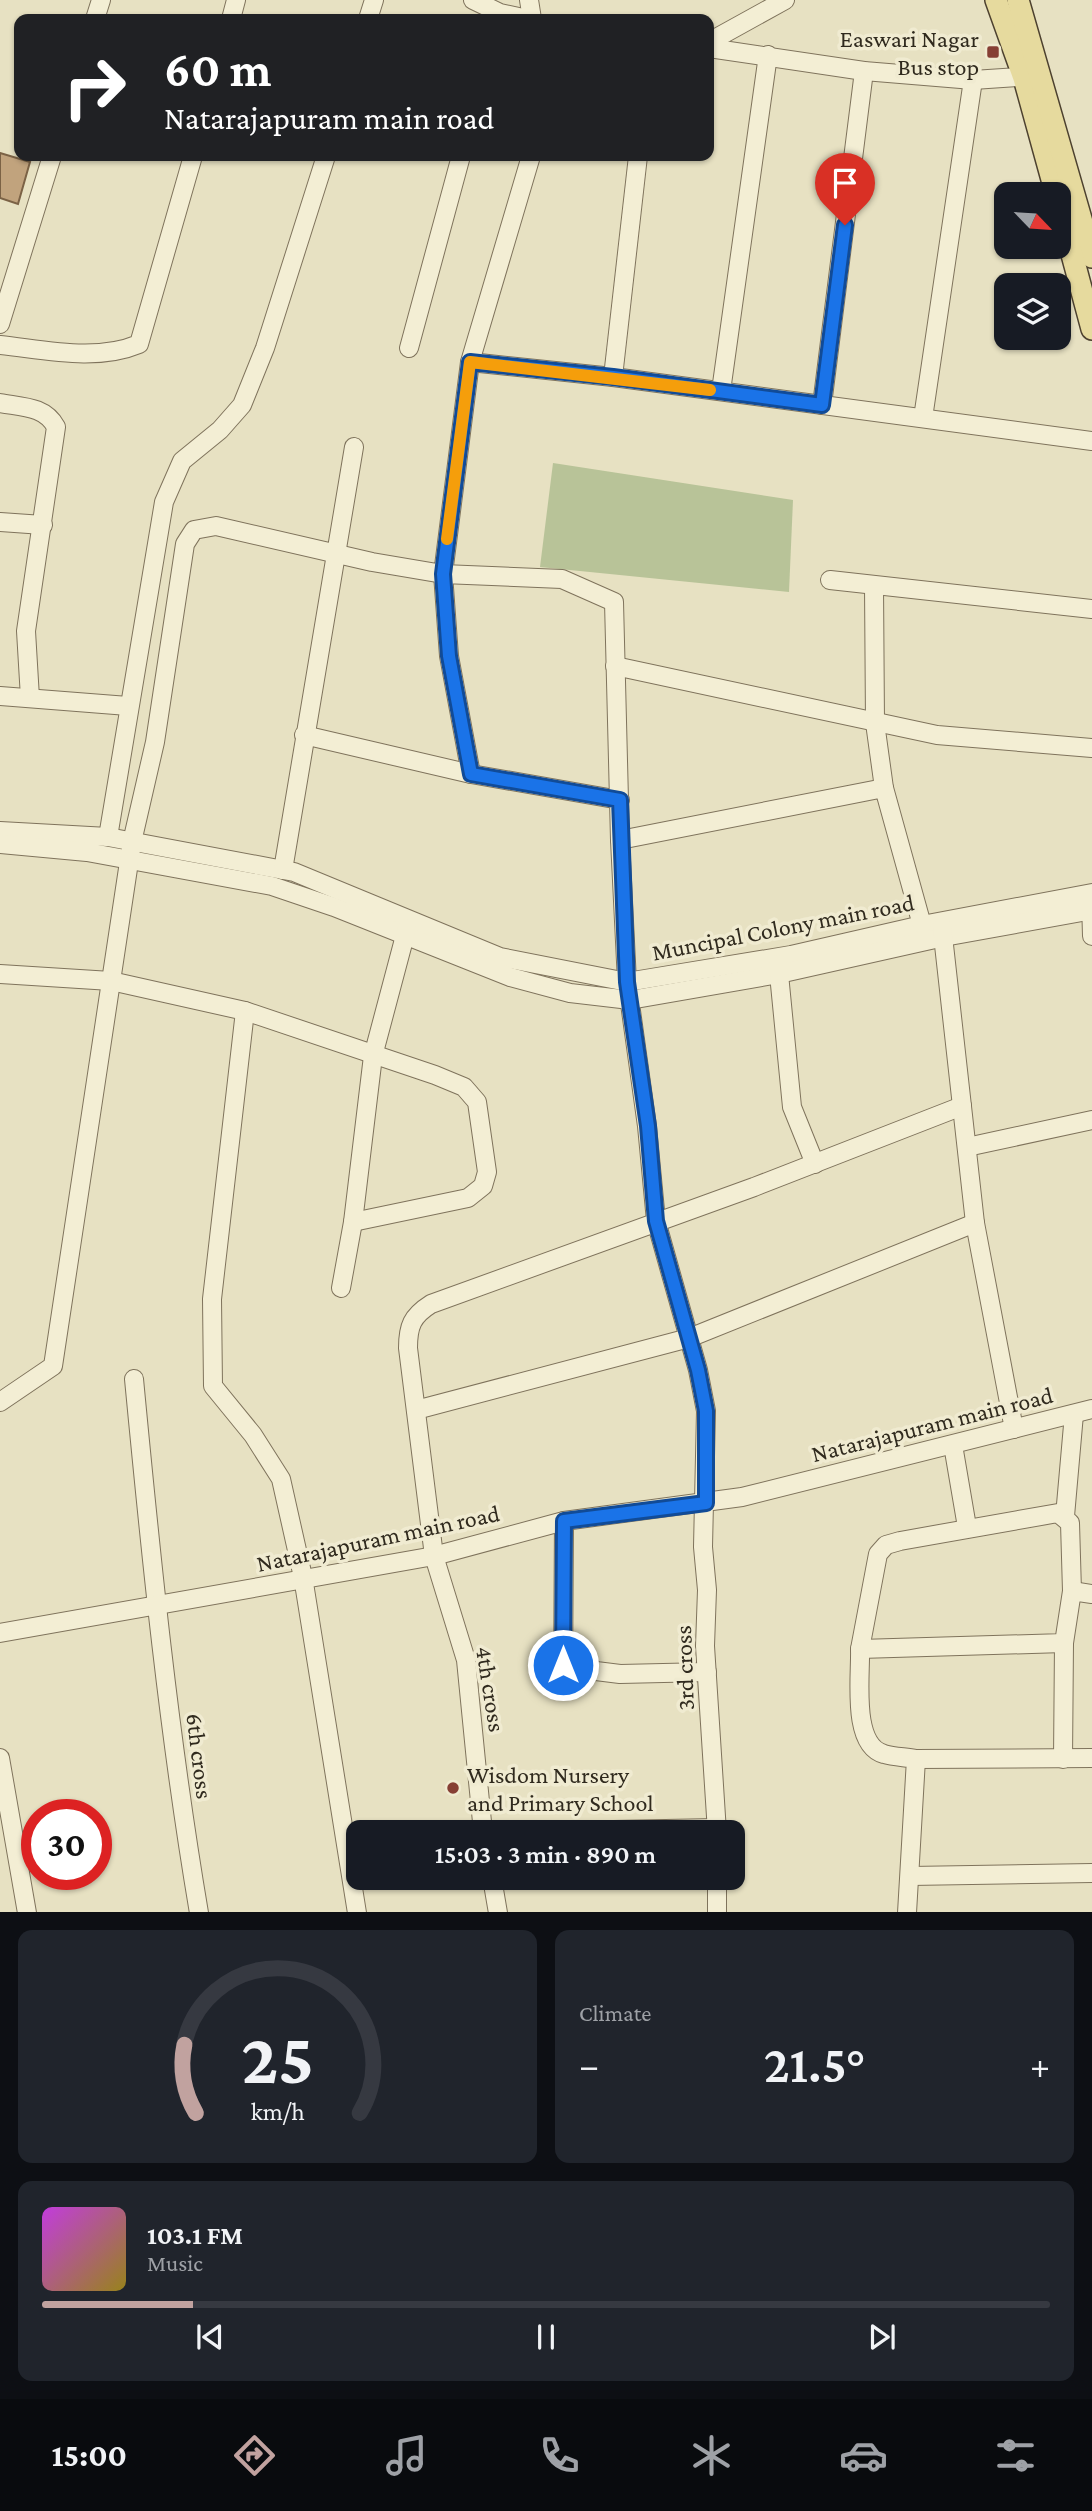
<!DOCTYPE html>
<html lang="en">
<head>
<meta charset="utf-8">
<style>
  :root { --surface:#171b24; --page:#20242c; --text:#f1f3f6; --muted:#9ea1a6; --line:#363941; --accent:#c1a29f }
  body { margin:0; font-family:"Crimson Pro",serif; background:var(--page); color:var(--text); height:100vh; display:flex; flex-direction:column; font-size:26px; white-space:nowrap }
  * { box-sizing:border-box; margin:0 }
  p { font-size:23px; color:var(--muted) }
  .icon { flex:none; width:38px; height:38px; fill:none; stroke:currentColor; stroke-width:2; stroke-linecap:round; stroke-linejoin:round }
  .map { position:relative; height:1912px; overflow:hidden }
  .panel { display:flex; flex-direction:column; gap:18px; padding:18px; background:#0d0f14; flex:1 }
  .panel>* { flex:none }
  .guide { position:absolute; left:14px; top:14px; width:700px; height:147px; border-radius:14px; box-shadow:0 2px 5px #0004; background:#202124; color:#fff; overflow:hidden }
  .needle { width:46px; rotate:115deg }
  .fabs { position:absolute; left:994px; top:182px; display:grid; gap:14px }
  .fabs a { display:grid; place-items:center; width:77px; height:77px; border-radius:14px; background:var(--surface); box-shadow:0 2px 5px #0004; font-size:35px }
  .speed { position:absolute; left:21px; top:1799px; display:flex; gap:14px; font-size:35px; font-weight:700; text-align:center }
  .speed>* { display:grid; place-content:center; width:91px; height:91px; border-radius:50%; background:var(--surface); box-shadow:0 2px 5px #0004; line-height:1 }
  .speed .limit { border:10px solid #d22; background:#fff; color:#111 }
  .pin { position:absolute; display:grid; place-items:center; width:60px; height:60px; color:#fff; margin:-72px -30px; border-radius:50% 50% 50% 0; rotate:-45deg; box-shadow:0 0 7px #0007 }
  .pin .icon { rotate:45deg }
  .me { position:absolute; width:77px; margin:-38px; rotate:0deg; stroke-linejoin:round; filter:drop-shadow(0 0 5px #0008) }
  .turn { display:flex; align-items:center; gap:24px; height:147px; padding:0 35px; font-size:32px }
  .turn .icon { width:91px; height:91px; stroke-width:2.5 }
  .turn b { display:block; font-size:49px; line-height:60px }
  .big { font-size:52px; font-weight:600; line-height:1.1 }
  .panel .tile { flex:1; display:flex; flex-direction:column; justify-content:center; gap:10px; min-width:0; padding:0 24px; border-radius:14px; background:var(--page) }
  .panel .dial { align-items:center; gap:0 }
  .dial svg { height:182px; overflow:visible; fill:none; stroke:var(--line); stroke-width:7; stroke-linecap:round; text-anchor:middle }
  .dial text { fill:var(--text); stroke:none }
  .song { display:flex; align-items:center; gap:21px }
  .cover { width:84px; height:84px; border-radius:10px; background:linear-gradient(135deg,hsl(290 70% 55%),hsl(50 70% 35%)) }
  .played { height:7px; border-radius:4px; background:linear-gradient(90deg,var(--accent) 15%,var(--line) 15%) }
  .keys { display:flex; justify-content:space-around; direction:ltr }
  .heat { display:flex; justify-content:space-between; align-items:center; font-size:38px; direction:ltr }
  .panel .tiles { flex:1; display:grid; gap:18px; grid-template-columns:1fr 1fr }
  .tile:last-child { grid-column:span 2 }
  .trip { position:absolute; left:346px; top:1820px; width:399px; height:70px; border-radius:14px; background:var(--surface); box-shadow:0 2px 5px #0004; font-weight:600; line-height:70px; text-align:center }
  .menu { display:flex; height:112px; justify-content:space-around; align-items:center; background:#090b0e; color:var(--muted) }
  .menu .icon { width:49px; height:49px }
  .menu .on { color:var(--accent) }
  .menu b { font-size:32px; color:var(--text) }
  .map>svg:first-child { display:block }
  .green { fill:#b8c398 }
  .building { fill:#c1a37d; stroke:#7b6245; stroke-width:2 }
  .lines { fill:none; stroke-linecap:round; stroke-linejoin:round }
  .minor-casing { stroke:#7f735c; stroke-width:20 }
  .major-casing { stroke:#4d412f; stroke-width:24 }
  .minor { stroke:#f3eed4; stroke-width:18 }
  .major { stroke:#e6da9e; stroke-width:21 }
  .route-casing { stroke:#114b97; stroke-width:18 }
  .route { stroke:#1a73e8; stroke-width:12 }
  .slow { stroke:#f59e0b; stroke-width:12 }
  .poi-dot { fill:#863f34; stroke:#f0ebd1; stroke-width:2.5 }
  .labels { text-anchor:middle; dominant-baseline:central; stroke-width:7; stroke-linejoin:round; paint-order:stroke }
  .poi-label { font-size:24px; fill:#302a1e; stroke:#f0ebd1; text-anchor:end }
  .street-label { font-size:24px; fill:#302a1e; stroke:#f0ebd1 }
</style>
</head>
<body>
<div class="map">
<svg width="1092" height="1913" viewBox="0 0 1092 1913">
  <rect width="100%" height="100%" fill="#e7e1c2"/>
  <path class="green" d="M553,463L793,500L789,592L540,567Z"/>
  <path class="building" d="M0,153L30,162L18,204L0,198Z"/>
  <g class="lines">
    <g class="minor-casing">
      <g id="minor">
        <path d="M473,0L500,13L528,19"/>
        <path d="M529,0L532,19"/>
        <path d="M95,19L101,0"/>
        <path d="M231,19L236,0"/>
        <path d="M368,19L374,0"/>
        <path d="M709,42L785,0"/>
        <path d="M709,48L864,71L973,80L1035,76"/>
        <path d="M0,324L52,156"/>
        <path d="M0,345C46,350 96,362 139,344L193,156"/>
        <path d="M409,348L461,156"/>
        <path d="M470,362L613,377L1092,441"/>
        <path d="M613,377L638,156"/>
        <path d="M721,391L768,55"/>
        <path d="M0,403C22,407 45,406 56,427L26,631L30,698"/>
        <path d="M822,405L864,71"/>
        <path d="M923,418L973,80"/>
        <path d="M0,522L43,525"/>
        <path d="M830,580L1092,609"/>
        <path d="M874,586L875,723L884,788"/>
        <path d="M615,666L937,735L1092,748"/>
        <path d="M0,696L128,706"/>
        <path d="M304,735L471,774L620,800"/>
        <path d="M471,774L449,656L443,574L562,579L614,602L620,840L627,982L647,1126L656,1221L698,1370L706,1411L703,1547L707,1590L705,1646L717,1832"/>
        <path d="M0,831L108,837L294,872L500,957L627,982L791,955L922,925L1092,893"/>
        <path d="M108,837L164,502L182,461L220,430L242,405L265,348L326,156"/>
        <path d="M620,840L884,788L922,925"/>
        <path d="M0,844L87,852L272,886L334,907L510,977L570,993L630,1000L779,974L944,937L1092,910"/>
        <path d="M283,870L354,447"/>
        <path d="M1091,901L1092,936"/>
        <path d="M942,927L975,1223L1014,1429"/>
        <path d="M778,964L792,1107L815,1164"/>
        <path d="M0,974L111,981L245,1011L212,1299L213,1386L253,1435L281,1479L303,1577L357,1913"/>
        <path d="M245,1011L435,1075L464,1087L477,1102L487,1172L483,1186L468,1198L353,1222"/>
        <path d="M967,1147L1092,1120"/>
        <path d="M341,1288L353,1222L373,1056L407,928"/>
        <path d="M134,1379C151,1558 169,1736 199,1913"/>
        <path d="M0,1402L53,1366L132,842L155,742L185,544L194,530L216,526L372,562L443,574L470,362L531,156"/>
        <path d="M416,1410L689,1338L975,1223"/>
        <path d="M953,1445L967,1527"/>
        <path d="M1065,1516L1074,1414"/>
        <path d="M0,1633L434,1556L564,1521L742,1497L1092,1409"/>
        <path d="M860,1649L878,1554L886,1545L900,1541L1058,1513L1070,1523L1072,1591"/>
        <path d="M563,1650L596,1671L620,1674L707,1672"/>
        <path d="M563,1681L564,1521"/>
        <path d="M0,1758L27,1913"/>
        <path d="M916,1759L1092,1758"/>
        <path d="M1063,1759L1064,1643"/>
        <path d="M483,1832L466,1660L434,1556L408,1348C408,1326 412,1316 431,1304L754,1187L962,1106"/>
        <path d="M511,1832L717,1828"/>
        <path d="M910,1876L1092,1873"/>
        <path d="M492,1878L498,1913"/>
        <path d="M717,1878V1913"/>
        <path d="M907,1913L916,1759C906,1757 894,1757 884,1754C851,1745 861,1676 860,1649L1064,1643L1072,1591L1092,1594"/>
      </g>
    </g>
    <g class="major-casing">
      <g id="major">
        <path d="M996,0L1024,78L1056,194"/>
        <path d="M1018,0L1092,257"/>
        <path d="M1059,206L1092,329"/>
      </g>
    </g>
    <use href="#minor" class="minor"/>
    <use href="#major" class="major"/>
  </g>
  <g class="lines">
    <g class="route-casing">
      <path id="route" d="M563,1665L564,1521L706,1503V1411L698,1370L656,1221L648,1126L627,982L620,800L471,774L449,656L443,574L470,362L613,377L822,405L845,225"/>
    </g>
    <use href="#route" class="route"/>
    <path class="slow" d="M447,539L470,362L710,390"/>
  </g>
  <g class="poi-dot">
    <rect x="986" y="45" width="14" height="14" rx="3.5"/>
    <circle cx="453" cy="1788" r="7"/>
  </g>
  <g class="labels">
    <g class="poi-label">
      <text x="979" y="38">Easwari Nagar<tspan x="979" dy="28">Bus stop</tspan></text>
      <text x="467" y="1774" text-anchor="start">Wisdom Nursery<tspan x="467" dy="28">and Primary School</tspan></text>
    </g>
    <g class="street-label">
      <text transform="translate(783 927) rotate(-11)">Muncipal Colony main road</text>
      <text transform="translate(932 1424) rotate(-14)">Natarajapuram main road</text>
      <text transform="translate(378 1538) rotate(-12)">Natarajapuram main road</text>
      <text transform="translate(684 1668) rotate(-92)">3rd cross</text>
      <text transform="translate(491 1689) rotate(81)">4th cross</text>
      <text transform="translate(200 1756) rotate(83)">6th cross</text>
    </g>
  </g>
</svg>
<div class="fabs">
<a><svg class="needle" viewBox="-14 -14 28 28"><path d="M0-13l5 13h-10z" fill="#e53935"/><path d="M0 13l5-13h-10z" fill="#9ea1a6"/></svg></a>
<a><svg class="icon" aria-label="layers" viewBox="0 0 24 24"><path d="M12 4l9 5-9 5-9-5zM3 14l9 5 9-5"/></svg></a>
</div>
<div class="speed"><div class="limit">30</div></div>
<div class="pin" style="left:845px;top:225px;background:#d93025"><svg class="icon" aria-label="arrive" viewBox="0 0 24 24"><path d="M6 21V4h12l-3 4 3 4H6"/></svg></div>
<svg class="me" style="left:563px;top:1665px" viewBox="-20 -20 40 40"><circle r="17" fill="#1a73e8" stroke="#fff" stroke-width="3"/><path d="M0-11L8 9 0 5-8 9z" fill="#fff"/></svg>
<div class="trip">15:03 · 3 min · 890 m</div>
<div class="guide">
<div class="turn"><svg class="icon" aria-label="right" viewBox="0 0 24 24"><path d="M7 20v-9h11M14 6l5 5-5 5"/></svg><div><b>60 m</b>Natarajapuram main road</div></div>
</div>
</div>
<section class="panel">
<div class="tiles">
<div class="tile dial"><svg viewBox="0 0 100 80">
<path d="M14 69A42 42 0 1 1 86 69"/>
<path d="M14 69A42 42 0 0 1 9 39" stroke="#c1a29f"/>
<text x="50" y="56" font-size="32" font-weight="700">25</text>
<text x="50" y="72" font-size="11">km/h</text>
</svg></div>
<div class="tile"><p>Climate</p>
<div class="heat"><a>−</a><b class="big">21.5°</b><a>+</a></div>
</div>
<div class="tile">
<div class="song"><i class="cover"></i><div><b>103.1 FM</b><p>Music</p></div></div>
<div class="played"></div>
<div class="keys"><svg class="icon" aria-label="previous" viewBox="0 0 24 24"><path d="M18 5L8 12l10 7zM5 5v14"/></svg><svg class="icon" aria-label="pause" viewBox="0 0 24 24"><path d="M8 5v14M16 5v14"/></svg><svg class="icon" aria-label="next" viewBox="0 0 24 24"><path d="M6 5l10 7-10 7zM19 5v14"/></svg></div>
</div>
</div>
</section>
<nav class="menu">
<b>15:00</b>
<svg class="icon on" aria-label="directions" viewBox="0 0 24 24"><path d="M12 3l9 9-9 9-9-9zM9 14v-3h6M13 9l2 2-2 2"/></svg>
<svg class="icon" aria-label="music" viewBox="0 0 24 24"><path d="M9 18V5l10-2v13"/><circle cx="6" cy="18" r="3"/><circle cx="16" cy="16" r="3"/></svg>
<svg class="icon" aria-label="phone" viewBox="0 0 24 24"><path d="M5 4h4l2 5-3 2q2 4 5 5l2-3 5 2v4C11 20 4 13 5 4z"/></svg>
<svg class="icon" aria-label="climate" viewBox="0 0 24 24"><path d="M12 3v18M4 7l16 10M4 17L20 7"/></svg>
<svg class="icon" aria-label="car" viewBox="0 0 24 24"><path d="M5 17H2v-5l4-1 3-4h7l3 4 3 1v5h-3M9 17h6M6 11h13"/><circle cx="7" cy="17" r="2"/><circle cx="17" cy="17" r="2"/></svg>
<svg class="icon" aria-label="filters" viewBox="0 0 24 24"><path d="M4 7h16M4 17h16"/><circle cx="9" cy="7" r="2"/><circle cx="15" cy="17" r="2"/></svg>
</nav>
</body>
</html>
